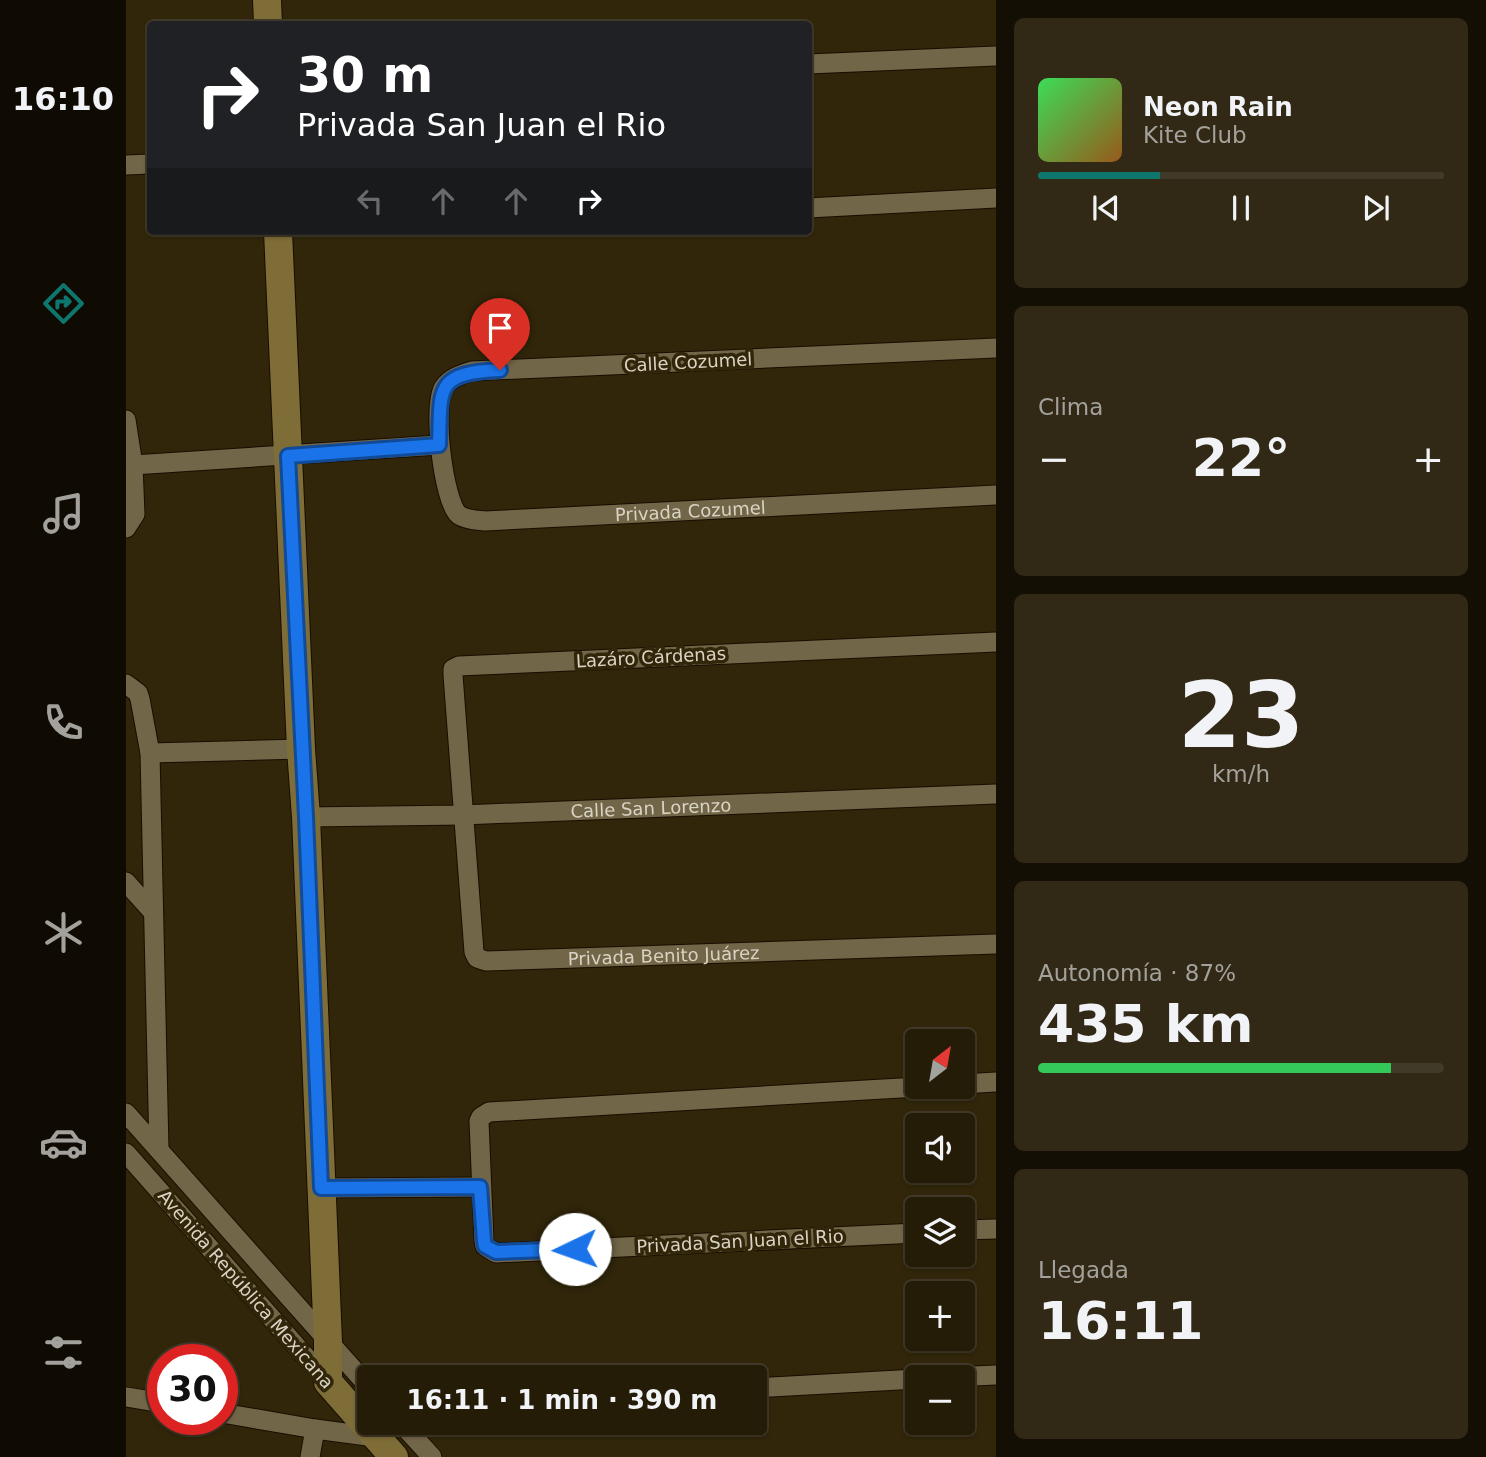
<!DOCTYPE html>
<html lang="es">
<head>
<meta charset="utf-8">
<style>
  :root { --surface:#251c08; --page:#312916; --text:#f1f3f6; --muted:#a3a19c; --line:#423a29; --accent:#0f766e }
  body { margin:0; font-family:"DejaVu Sans",sans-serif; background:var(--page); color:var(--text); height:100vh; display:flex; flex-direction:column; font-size:26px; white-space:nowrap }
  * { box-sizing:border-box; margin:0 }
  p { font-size:23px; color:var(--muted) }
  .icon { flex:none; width:38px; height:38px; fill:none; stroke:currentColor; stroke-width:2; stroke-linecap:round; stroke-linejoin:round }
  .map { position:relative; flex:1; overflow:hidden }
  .side { display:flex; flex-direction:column; gap:18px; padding:18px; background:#140f04; width:490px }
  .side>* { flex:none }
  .hud { position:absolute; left:21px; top:21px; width:665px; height:214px; border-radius:7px; box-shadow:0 2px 5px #0004,0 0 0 2px var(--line); background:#202124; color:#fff; overflow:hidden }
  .needle { width:46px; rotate:31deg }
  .tools { position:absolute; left:779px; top:1029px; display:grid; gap:14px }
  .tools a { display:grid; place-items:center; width:70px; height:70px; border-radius:7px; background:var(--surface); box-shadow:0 2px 5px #0004,0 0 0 2px var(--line); font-size:35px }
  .speed { position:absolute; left:21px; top:1344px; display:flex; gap:14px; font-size:35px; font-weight:700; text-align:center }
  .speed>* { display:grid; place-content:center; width:91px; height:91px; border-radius:50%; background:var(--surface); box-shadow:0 2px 5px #0004,0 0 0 2px var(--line); line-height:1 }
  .speed .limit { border:10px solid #d22; background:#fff; color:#111 }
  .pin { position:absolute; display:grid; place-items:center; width:60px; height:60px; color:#fff; margin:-72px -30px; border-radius:50% 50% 50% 0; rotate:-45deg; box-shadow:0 0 7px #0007 }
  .pin .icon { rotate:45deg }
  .me { position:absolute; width:77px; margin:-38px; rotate:267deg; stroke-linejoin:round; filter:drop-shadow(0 0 5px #0008) }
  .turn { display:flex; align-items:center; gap:24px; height:147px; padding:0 35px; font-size:32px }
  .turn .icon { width:91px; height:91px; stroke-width:2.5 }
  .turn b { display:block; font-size:49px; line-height:60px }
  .lanes { display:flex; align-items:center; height:66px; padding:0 35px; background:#0003; justify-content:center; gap:35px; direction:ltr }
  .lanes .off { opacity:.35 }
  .big { font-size:52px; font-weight:600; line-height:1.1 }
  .side .tile { flex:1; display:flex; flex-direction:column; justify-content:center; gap:10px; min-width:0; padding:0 24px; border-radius:10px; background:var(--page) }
  .side .dial { align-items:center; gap:0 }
  .dial b { font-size:91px; line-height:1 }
  .song { display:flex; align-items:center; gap:21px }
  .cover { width:84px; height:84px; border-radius:10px; background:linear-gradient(135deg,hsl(130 70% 55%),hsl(30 70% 35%)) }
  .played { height:7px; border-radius:4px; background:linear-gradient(90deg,var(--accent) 30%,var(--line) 30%) }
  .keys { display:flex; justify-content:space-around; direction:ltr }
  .heat { display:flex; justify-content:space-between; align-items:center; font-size:38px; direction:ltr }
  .charge { height:10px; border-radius:5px; background:linear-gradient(90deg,#34c759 87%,var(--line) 0) }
  .trip { position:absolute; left:231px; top:1365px; width:410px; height:70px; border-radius:7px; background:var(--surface); box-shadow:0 2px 5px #0004,0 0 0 2px var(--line); font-weight:600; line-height:70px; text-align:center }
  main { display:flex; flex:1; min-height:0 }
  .dock { display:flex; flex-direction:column; width:126px; justify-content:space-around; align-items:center; background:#0f0b03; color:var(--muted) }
  .dock .icon { width:49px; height:49px }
  .dock .on { color:var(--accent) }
  .dock b { font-size:32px; color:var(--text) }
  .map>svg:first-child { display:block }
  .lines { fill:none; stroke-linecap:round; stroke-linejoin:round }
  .street-casing { stroke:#180e00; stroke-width:21 }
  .secondary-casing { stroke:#180e00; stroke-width:30 }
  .street { stroke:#726649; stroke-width:19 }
  .secondary { stroke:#7f6d38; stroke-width:28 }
  .route-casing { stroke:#114b97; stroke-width:18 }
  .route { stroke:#1a73e8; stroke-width:12 }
  .labels { text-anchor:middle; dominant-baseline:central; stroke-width:7; stroke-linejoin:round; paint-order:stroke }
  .street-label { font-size:18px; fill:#dad3c3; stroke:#31260a }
</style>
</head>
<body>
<main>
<nav class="dock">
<b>16:10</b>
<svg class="icon on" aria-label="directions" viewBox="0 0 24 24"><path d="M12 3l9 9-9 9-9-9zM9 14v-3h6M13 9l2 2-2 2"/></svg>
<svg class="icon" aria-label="music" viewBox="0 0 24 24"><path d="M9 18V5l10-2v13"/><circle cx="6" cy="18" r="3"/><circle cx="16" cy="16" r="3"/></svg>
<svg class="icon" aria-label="phone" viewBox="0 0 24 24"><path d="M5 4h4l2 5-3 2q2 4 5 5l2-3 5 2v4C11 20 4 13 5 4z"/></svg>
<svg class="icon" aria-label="climate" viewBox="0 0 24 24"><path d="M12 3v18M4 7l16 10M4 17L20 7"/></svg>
<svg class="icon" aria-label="car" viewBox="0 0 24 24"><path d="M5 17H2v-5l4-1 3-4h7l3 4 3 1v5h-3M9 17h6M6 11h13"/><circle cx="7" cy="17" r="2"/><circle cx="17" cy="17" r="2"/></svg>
<svg class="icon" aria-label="filters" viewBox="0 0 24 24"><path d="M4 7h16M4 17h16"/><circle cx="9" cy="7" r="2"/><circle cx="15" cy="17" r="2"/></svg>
</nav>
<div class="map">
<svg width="870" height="1457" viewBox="0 0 870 1457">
  <rect width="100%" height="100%" fill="#31260a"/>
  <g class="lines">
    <g class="street-casing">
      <g id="street">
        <path d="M682,64L870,56"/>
        <path d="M0,165L24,164"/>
        <path d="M682,208L870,198"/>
        <path id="s1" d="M870,348L346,371C336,374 324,378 318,387C306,404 317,502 333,515C340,520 351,520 359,521L870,495"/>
        <path d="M0,420L7,465L9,514L0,528"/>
        <path d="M7,465L313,445"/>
        <path id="s2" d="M870,642L333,666L327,669V675L348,952L351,958L360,961L870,944"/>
        <path d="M0,684L12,693L14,699L24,753L33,1150"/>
        <path d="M24,753L175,749"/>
        <path id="s3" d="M180,817L336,815L870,794"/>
        <path d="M0,882L26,911"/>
        <path d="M836,1084L870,1082"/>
        <path d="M0,1113L243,1387"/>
        <path d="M0,1153L202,1382"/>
        <path d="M195,1188L354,1187"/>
        <path d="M836,1230L870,1229"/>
        <path d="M791,1233L370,1253L359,1246L358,1241L353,1121L355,1117L363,1112L792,1087"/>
        <path d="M825,1377L870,1375"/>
        <path d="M628,1388L791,1379"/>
        <path d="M0,1397L37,1403"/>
        <path d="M96,1413L189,1429"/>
        <path d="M275,1423L306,1457"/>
        <path d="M184,1457L189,1429L249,1437"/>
      </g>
    </g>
    <g class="secondary-casing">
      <g id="secondary">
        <path d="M141,0L142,24"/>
        <path d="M152,231L175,749L180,817L202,1342V1382L268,1457"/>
      </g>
    </g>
    <use href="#street" class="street"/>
    <use href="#secondary" class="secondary"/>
  </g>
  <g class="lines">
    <g class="route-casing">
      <path id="route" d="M374,370C308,373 315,388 313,445L162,456L180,817L195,1188L354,1187L358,1241L359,1246L370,1252L449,1249"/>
    </g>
    <use href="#route" class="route"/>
  </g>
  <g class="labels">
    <g class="street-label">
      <text transform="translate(562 362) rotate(-3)">Calle Cozumel</text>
      <text stroke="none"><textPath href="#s1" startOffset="922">Privada Cozumel</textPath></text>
      <text transform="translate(525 657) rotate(-3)">Lazáro Cárdenas</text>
      <text stroke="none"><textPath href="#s3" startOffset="345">Calle San Lorenzo</textPath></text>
      <text stroke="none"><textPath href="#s2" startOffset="1022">Privada Benito Juárez</textPath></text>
      <text transform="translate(614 1241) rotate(-3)">Privada San Juan el Rio</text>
      <text transform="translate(120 1289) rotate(49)">Avenida República Mexicana</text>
    </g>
  </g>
</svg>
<div class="tools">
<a><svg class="needle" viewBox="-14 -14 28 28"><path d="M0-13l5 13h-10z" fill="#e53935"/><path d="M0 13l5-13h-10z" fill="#a3a19c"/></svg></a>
<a><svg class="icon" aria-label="sound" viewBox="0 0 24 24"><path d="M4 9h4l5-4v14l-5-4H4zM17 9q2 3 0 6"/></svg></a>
<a><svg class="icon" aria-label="layers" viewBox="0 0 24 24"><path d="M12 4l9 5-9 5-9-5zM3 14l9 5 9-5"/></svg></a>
<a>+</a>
<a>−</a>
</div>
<div class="speed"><div class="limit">30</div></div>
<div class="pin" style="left:374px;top:370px;background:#d93025"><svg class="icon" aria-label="arrive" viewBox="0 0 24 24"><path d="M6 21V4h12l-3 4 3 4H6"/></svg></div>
<svg class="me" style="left:449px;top:1249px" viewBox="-20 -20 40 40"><circle r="19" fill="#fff"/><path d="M0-13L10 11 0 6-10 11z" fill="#1a73e8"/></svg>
<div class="trip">16:11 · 1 min · 390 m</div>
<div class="hud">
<div class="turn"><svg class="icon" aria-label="right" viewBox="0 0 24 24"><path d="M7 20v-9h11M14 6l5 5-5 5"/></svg><div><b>30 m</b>Privada San Juan el Rio</div></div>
<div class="lanes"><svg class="icon off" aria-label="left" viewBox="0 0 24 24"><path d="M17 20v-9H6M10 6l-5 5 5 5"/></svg><svg class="icon off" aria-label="ahead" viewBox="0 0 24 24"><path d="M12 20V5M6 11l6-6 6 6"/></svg><svg class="icon off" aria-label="ahead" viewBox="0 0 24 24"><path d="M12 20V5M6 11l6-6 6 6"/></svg><svg class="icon" aria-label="right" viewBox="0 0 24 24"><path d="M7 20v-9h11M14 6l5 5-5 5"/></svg></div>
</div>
</div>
<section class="side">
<div class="tile">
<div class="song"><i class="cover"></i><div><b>Neon Rain</b><p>Kite Club</p></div></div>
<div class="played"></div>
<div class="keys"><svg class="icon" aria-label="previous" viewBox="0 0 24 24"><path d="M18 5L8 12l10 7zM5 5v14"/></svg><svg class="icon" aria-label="pause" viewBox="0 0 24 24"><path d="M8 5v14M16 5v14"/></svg><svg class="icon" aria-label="next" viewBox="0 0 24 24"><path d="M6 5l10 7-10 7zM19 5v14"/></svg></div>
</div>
<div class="tile"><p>Clima</p>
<div class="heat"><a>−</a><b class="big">22°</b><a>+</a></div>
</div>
<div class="tile dial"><b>23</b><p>km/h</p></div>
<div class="tile"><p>Autonomía · 87%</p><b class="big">435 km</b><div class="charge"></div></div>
<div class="tile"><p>Llegada</p><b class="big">16:11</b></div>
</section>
</main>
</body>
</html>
